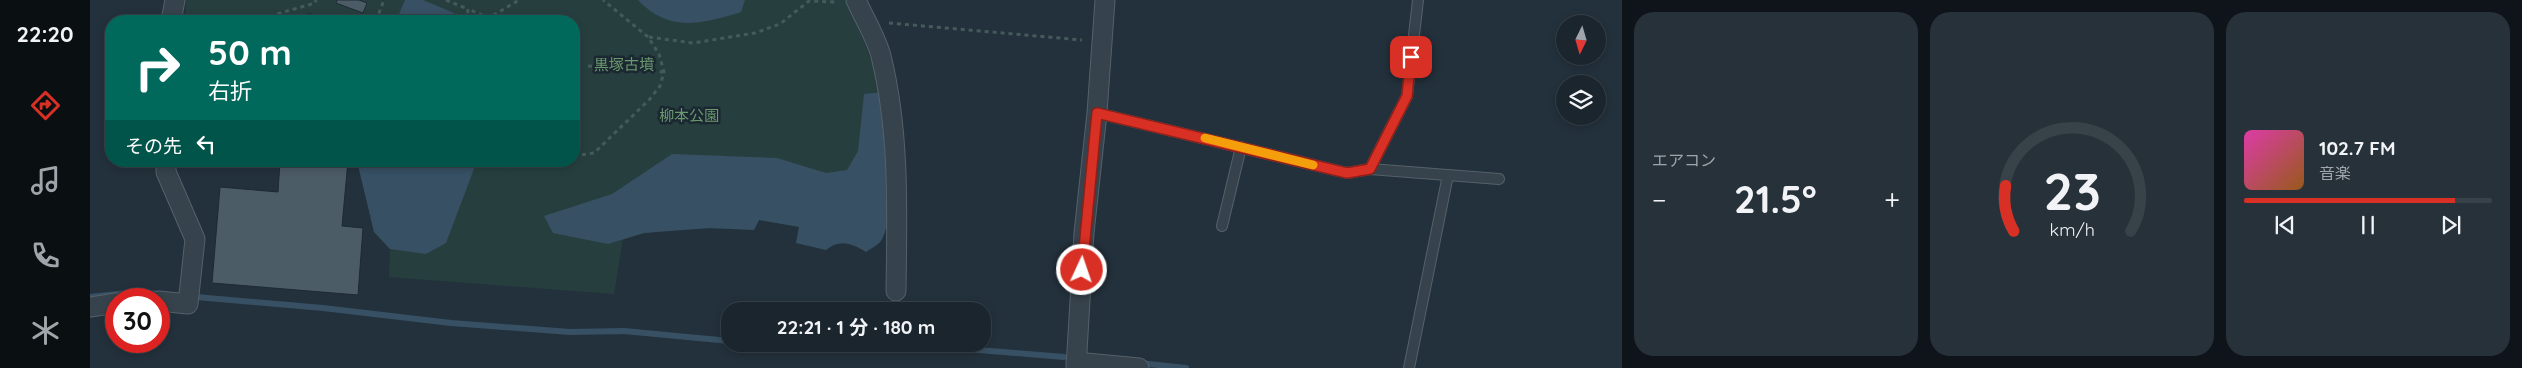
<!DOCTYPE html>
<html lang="ja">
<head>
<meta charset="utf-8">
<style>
  :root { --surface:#1a252d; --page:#273139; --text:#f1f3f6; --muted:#9fa5aa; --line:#384249; --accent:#d93025 }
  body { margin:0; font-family:Quicksand,"Noto Sans JP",sans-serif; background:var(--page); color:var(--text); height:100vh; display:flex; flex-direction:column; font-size:19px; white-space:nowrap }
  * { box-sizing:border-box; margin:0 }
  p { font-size:16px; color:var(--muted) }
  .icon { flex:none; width:28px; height:28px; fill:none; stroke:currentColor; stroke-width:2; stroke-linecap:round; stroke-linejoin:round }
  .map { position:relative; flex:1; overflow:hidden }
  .side { display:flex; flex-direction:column; gap:12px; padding:12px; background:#0e1419; width:900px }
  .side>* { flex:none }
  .hud { position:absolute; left:15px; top:15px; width:475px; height:152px; border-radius:20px; box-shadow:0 2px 8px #0003,0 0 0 1px var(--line); background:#00695c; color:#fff; overflow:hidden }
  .needle { width:32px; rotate:185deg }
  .tools { position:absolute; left:1466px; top:15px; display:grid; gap:10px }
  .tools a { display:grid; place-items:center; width:50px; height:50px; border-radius:50%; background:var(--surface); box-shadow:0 2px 8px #0003,0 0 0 1px var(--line); font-size:25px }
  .speed { position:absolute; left:15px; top:288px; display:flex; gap:10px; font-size:25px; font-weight:700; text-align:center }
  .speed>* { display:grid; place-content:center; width:65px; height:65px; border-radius:50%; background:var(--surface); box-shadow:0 2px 8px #0003,0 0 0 1px var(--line); line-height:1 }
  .speed .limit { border:8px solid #d22; background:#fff; color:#111 }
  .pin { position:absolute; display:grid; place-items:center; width:42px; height:42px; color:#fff; margin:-21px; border-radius:10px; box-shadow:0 2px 8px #0006 }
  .me { position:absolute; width:55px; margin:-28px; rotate:3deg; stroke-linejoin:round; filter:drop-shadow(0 0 4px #0008) }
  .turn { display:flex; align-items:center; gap:18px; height:105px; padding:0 20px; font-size:22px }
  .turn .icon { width:65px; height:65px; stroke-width:2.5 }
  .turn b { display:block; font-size:35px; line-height:42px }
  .then { display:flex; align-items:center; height:48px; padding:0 20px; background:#0003; gap:10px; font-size:19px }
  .big { font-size:38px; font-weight:700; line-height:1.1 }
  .side .card { flex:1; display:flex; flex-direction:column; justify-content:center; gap:8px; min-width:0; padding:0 18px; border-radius:20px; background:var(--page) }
  .side .dial { align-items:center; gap:0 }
  .dial svg { height:130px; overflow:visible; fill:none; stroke:var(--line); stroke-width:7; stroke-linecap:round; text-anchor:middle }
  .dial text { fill:var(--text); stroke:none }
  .song { display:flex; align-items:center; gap:15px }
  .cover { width:60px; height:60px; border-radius:8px; background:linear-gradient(135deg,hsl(320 70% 55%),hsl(30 70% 35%)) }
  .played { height:5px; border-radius:2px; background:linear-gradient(90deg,var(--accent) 85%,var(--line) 85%) }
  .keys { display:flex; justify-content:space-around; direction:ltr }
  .heat { display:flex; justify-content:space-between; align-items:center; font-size:28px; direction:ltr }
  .side .tiles { flex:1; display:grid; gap:12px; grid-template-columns:repeat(3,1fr) }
  .trip { position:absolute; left:631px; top:302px; width:270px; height:50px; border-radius:20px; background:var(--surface); box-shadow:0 2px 8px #0003,0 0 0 1px var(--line); font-weight:700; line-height:50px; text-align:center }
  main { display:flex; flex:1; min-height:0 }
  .dock { display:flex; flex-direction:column; width:90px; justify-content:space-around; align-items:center; background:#0a0f12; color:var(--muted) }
  .dock .icon { width:35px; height:35px }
  .dock .selected { color:var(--accent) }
  .dock b { font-size:22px; color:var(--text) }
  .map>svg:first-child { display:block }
  .green { fill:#263f3e }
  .water { fill:#375063 }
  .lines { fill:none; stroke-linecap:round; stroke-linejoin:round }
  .stream { stroke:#375063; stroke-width:6 }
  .building { fill:#4c5c67; stroke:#1e2a33 }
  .lane-casing { stroke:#55616a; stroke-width:12 }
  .street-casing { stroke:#55616a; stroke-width:21 }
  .path { stroke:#455b5b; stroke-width:3; stroke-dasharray:4 4; stroke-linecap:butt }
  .lane { stroke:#37434c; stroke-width:10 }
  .street { stroke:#37434c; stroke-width:19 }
  .route-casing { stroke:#8d1f18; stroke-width:12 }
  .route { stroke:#d93025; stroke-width:9 }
  .slow { stroke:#f59e0b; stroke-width:9 }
  .labels { text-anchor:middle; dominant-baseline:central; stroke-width:5; stroke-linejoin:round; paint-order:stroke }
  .park-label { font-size:15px; fill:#6a996f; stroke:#1c2831 }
</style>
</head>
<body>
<main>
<nav class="dock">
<b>22:20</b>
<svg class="icon selected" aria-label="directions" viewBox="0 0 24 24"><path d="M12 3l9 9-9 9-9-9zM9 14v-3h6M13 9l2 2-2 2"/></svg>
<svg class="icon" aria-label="music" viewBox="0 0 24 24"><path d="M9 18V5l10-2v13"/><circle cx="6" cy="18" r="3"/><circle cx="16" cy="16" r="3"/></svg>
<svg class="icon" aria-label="phone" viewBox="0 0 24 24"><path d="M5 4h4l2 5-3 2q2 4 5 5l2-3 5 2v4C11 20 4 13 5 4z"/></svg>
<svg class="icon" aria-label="climate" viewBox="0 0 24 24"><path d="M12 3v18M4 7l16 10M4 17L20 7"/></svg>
</nav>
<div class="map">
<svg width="1532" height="368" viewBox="0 0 1532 368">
  <rect width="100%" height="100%" fill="#23313c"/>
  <path class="green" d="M96,0H757L794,92L791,241L776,252C762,243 749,239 736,250L706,243L709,227L669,220L664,230C620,228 575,226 533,239L524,294L299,277L300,249L284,232L267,161H484V21H95Z"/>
  <g class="water">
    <path d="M315,0H333L364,13L361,21H306Z"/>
    <path d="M548,0H655L651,12C612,24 579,33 548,0Z"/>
    <path d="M794,92C797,122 807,218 791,241C788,245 780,249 776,252C762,243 749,239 736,250L706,243L709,227L669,220L664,230L620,228L554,233L518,244L463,233L454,216L522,194L582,154L687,158L736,173L757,170L768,151L774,94Z"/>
    <path d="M267,161H387L356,243L336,254L300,249L284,232Z"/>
  </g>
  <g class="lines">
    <g class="stream">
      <path d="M0,297L46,292L71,294"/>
      <path d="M106,297L233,308L361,323L480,332L534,331L640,341"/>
      <path d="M667,344L766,346L812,344"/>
      <path d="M815,344L974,357"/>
      <path d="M1049,363L1096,368"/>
    </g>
  </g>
  <g class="building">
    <path d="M247,0H269L277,3L273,13L246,3Z"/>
    <path d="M218,13L233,18L241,21H215Z"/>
    <path d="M190,161H258L252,226L273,228L268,295L122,283L130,187L188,192Z"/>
  </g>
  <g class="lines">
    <g class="lane-casing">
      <g id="lane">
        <path d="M1007,113L1257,173L1280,169L1409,179"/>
        <path d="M1280,169L1317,96L1328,0"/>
        <path d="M1132,226L1151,147"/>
        <path d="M1319,368L1358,175"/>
      </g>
    </g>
    <g class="street-casing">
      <g id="street">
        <path d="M766,0C774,18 786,37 791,56C810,133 807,212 806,291"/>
        <path d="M81,21L85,0"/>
        <path d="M69,301L98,304L105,239L76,172V161"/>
        <path d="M0,307L26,303"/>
        <path d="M986,362L1049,368"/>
        <path d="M986,368L994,233L1007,113L1015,0"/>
      </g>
    </g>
    <g class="path">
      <path d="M356,0L378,9"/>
      <path d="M184,21L187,14L225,3L226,0"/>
      <path d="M286,21L294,0"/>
      <path d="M377,21L378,9L399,18L429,0"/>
      <path d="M799,23L992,40"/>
      <path d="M559,37L603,43L665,33L690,24L719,1L746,2"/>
      <path d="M498,66L574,72"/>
      <path d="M484,156L504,153L559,100L570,86L574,72L569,54L558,37L513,0"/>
      <path d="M415,161L419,167L454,161"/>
    </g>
    <use href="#lane" class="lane"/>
    <use href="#street" class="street"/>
  </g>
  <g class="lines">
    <g class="route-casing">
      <path id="route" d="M992,270L1007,113L1257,173L1280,169L1317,96L1321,57"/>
    </g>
    <use href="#route" class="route"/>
    <path class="slow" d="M1115,138L1223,165"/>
  </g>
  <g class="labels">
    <g class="park-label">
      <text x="534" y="64">黒塚古墳</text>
      <text x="599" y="115">柳本公園</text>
    </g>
  </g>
</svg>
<div class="tools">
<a><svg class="needle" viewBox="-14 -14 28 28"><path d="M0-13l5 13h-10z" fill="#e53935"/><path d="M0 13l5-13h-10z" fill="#9fa5aa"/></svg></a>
<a><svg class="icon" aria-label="layers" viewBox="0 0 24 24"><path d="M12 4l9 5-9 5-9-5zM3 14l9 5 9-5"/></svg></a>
</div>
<div class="speed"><div class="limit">30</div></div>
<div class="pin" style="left:1321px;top:57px;background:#d93025"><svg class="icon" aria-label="arrive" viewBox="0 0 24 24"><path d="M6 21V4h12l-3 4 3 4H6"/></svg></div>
<svg class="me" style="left:992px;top:270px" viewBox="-20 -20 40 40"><circle r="17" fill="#d93025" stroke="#fff" stroke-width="3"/><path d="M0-11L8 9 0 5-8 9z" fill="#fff"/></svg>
<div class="trip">22:21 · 1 分 · 180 m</div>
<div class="hud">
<div class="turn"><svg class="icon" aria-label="right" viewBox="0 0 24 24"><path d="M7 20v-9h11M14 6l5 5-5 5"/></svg><div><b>50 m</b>右折</div></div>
<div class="then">その先<svg class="icon" aria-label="left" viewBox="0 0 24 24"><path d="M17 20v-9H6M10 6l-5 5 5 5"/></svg></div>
</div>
</div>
<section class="side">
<div class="tiles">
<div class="card"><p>エアコン</p>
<div class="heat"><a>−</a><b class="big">21.5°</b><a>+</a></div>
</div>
<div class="card dial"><svg viewBox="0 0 100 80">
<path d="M14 69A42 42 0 1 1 86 69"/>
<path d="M14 69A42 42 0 0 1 9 41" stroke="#d93025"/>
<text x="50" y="56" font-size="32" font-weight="700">23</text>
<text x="50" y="72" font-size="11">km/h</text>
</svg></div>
<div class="card">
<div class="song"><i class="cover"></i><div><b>102.7 FM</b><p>音楽</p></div></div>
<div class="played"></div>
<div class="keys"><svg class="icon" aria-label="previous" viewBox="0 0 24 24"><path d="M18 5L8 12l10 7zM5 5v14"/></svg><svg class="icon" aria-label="pause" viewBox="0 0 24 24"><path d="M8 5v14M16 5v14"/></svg><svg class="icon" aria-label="next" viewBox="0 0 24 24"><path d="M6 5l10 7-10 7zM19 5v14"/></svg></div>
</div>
</div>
</section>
</main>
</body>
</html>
